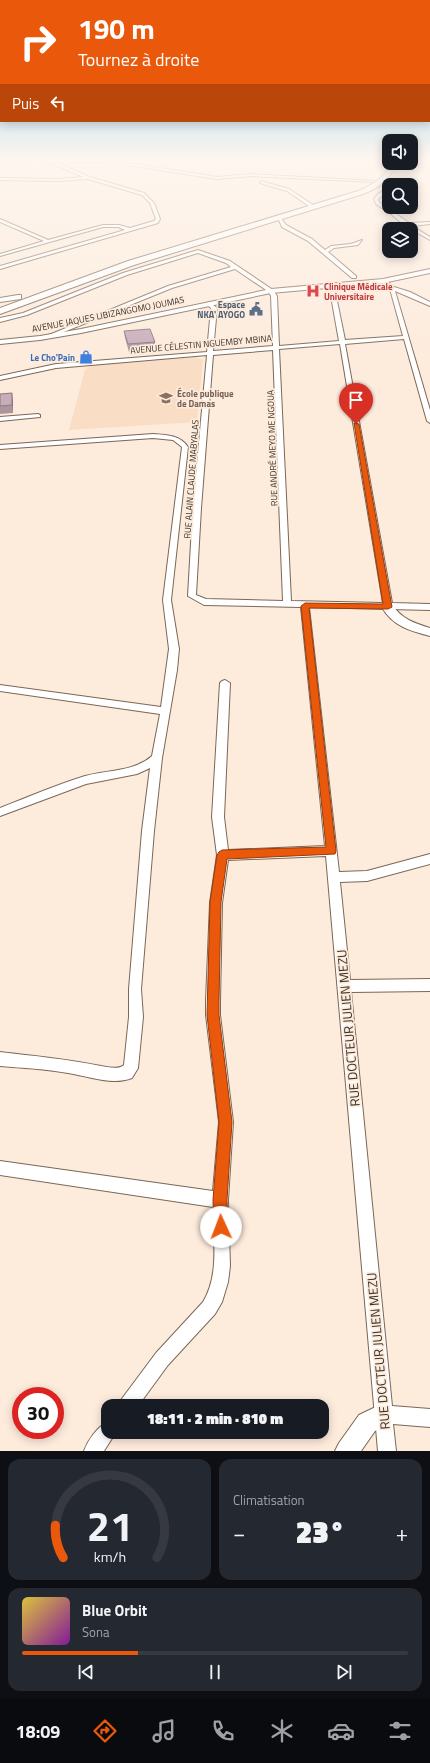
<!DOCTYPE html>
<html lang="fr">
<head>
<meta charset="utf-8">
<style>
  :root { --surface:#171b24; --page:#242831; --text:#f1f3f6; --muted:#9ea1a6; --line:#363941; --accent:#ea580c }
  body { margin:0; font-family:"Titillium Web",sans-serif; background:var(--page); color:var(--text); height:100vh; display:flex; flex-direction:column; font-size:15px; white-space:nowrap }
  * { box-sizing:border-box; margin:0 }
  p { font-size:13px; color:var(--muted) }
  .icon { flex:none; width:22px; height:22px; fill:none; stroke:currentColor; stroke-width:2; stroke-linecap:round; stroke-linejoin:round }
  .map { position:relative; height:1451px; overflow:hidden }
  .details { display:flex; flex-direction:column; gap:8px; padding:8px; background:#0d0f14; flex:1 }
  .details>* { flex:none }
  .hud { position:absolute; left:0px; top:0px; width:430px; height:122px; box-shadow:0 2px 10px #0003; background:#ea580c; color:#fff; overflow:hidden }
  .buttons { position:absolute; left:382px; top:134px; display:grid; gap:8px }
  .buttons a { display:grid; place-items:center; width:36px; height:36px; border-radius:8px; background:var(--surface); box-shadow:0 2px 10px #0003; font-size:20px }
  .speed { position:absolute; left:12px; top:1387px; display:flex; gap:8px; font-size:20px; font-weight:700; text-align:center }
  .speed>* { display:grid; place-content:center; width:52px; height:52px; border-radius:50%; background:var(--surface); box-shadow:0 2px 10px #0003; line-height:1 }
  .speed .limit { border:6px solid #d22; background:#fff; color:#111 }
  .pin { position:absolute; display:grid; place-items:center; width:34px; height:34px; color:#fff; margin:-41px -17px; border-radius:50% 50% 50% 0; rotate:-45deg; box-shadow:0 0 4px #0007 }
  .pin .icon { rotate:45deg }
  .me { position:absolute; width:44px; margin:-22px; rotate:358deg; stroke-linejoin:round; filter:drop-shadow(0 0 3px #0008) }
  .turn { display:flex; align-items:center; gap:14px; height:84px; padding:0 12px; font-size:18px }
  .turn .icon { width:52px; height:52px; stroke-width:2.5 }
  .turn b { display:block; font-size:28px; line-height:34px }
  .then { display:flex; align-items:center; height:38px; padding:0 12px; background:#0003; gap:8px; font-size:15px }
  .big { font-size:30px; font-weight:800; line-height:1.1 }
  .details .tile { flex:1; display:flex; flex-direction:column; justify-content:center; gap:6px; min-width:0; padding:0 14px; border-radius:12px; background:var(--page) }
  .details .dial { align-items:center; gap:0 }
  .dial svg { height:104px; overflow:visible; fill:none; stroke:var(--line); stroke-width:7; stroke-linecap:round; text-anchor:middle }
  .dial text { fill:var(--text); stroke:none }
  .song { display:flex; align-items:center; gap:12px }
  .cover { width:48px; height:48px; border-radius:6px; background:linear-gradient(135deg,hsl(50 70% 55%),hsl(290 70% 35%)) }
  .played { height:4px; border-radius:2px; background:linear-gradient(90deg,var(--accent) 30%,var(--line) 30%) }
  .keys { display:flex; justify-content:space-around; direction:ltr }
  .heat { display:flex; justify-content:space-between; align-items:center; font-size:22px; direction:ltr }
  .details .tiles { flex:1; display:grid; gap:8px; grid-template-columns:1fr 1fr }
  .tile:last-child { grid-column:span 2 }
  .trip { position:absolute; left:101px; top:1399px; width:228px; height:40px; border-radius:12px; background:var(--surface); box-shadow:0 2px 10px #0003; font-weight:800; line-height:40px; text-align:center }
  .tabs { display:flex; height:64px; justify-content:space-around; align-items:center; background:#090b0e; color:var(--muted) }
  .tabs .icon { width:28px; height:28px }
  .tabs .active { color:var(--accent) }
  .tabs b { font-size:18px; color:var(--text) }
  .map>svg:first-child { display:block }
  .built { fill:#f9ddc4 }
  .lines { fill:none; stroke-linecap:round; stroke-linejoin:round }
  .minor-casing { stroke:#7b6756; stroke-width:2 }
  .tertiary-casing { stroke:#7b6756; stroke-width:2 }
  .secondary-casing { stroke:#7b6756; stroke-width:2 }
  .trunk-casing { stroke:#7b6756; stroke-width:2 }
  .minor { fill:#fff; fill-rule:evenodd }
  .tertiary { fill:#fff; fill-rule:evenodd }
  .secondary { fill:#fff; fill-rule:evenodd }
  .trunk { fill:#fff; fill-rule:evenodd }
  .wall { fill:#ac959f }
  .shaded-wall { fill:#8c7982 }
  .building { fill:#c8adb9; stroke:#8c7982 }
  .route { fill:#ea580c; stroke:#983908 }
  .labels { text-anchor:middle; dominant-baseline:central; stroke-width:3.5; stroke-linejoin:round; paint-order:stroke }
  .far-health-label { font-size:9px; font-weight:bold; fill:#be3a42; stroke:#fdebdc; text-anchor:start }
  .far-service-label { font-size:9px; font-weight:bold; fill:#4e5e75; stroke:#fdebdc; text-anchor:end }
  .far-street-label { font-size:9px; fill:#3b332b; stroke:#fdebdc }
  .far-shop-label { font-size:9px; font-weight:bold; fill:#366cbe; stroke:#fdebdc; text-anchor:end }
  .far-education-label { font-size:9px; font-weight:bold; fill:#785e54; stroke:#fdebdc; text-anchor:start }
  .near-street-label { font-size:13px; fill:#3b332b; stroke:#fdebdc }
</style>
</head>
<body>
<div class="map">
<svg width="430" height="1451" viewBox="0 0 430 1451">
  <rect width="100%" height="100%" fill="#fdebdc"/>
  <g class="built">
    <path d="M0,158H37L38,159L0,167Z"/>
    <path d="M195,357L203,360L197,422L69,430L85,370L94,364Z"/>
  </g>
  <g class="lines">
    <g class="minor-casing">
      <g id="minor">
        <path d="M40,158L50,160H109L217,177L251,174L376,181L374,182L251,176L217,179L109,162H55L90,177L144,193L154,203L160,219L158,223L0,269V266L125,230L118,227H103L0,256V254L44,241L0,222V219L48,240L103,225H119L130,228L154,221L156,219L150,203L142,195L88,179L58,181L0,180V178L58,179L83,177Z"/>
        <path d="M383,179L399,182L400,185L382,181Z"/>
        <path d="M261,181L289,189L313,205L309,206L287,191L260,183Z"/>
        <path d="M389,188V191L378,199L379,202L409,223L430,222V224L412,226L430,237V240L405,226L391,214L376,204L374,199L378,194Z"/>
        <path d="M280,217L286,225L312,239L325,250L331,246L351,244L362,240L358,245L334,248L328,252L356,276V278H352L308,241L282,227L278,218Z"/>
        <path d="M198,250L230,261L273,290L277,296L279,346L339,341L329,285L334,286L345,340L403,336L390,289L381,282V280H385L394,287L410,292L430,302V306L395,291L430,410V423L427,421L404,339L345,344L392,603L430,604V610L309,607L339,872L367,871L430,854V864L367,881L340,882L350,980L430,979V991L351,992L392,1406L430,1409V1427L393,1424L396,1451H378L326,856L228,860L222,903L220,1001V1015L233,1122L228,1200L230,1266L228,1282L222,1302L215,1314L168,1365L138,1406H118L121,1400L156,1353L203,1302C220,1274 213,1238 213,1207L0,1175V1161L213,1191L219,1122L206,1015V1001L210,903L217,855L212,817L220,683L222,681L225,680L230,683L224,817L228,850L325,846L301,607L204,605L188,596L193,508L207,355L56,368L0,380V376L56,364L207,352L211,308L206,304L209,302L217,308L213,351L273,346L271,296L269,292L235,269L172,288L49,338L44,337L168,286L231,267L226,263L198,253L127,275L27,315L0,322V318L23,313L123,273ZM340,344L383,603L291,601L279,349ZM273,350L283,601L206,599L196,595L201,508L213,355Z"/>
        <path d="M38,414L40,415V417L0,421V417Z"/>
        <path d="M153,434C167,435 180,435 188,447L171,600L179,649L177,670L162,758L154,831L141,989L143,1017L138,1068L132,1078C112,1086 88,1076 68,1073C46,1069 23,1068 0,1066V1052C34,1056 67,1059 101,1066C107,1067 119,1070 124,1065L129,1017V989L142,831L150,768L137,774L86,784L0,816V808C28,797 56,785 85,776C106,770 134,772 152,756L160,714L0,691V685L161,707L169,649L163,600L182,447L173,440L153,438L0,449V445Z"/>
        <path d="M108,1422V1432H116L104,1451H84C88,1440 97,1427 108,1422Z"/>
      </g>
    </g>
    <g class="tertiary-casing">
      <g id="tertiary">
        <path d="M388,603L392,604C401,619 414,623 430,628V636C411,631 392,626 382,607L384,604Z"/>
        <path d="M384,1403L392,1406L395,1414L392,1422L375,1431L361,1451H335L339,1443L359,1415Z"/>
      </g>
    </g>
    <g class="secondary-casing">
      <g id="secondary">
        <path d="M430,269V273L383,283L271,293L81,333L40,340L0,344V340L40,336L81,329L271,289L383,279Z"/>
        <path d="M18,295H21V299L0,302V298Z"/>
      </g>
    </g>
    <g class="trunk-casing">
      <path id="trunk" d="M390,163H396C391,180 378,188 363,194L134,265L0,314V308L128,261L358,191C372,185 385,179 390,163Z"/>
    </g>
    <use href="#minor" class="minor"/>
    <use href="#tertiary" class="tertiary"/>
    <use href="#secondary" class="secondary"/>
    <use href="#trunk" class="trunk"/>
  </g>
  <g class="wall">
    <path d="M124,331L155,342V350L129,352L125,338Z"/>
    <path d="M0,394L13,401V413L0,414Z"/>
  </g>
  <path class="shaded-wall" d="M12,393L13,401V413L12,405Z"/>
  <g class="building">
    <path d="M150,329L155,342L128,344L124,331Z"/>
    <path d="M12,393V405L0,406V394Z"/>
  </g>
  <linearGradient id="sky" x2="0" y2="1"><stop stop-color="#69c3ee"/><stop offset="0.44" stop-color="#fef6ef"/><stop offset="1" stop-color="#fef6ef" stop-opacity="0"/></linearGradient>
  <rect width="430" height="361" fill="url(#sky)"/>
  <path class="route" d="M354,423L359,424L392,607L388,609L309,608L336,851L335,854L227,859L221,902L219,1001V1015L232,1122L227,1200L228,1227L226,1232L221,1234L216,1232L214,1227L213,1200L219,1122L207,1015L210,902L217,855L219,852L222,850L326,847L301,606L305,603L383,604Z"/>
  <defs>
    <g id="hospital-bare" transform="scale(1.08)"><path d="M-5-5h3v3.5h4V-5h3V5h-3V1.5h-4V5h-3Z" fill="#e0444e" stroke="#fdebdc" stroke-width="2.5" paint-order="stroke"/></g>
    <g id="civic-bare" transform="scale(1.08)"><path d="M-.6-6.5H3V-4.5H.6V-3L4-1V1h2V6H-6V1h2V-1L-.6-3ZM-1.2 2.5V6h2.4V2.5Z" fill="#5c6f8a" stroke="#fdebdc" stroke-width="2.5" paint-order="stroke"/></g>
    <g id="shop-bare" transform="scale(1.08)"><path d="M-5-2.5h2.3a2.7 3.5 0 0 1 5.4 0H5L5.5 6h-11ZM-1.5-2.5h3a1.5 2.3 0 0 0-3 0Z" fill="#3f7fe0" stroke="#fdebdc" stroke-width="2.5" paint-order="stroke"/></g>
    <g id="school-bare" transform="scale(1.08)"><path d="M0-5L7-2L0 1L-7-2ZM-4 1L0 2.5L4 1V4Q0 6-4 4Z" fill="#8d6e63" stroke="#fdebdc" stroke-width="2.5" paint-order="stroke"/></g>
  </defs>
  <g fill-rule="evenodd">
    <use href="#hospital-bare" x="313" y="291"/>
    <use href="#civic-bare" x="256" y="309"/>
    <use href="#shop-bare" x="86" y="357"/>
    <use href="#school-bare" x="166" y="398"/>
  </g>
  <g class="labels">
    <g class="far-health-label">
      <text x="324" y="286">Clinique Médicale<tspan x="324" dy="10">Universitaire</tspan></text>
    </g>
    <g class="far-service-label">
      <text x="245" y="304">Espace<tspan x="245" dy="10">NKA' AYOGO</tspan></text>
    </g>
    <g class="far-street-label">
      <text transform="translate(108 314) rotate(-11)">AVENUE JAQUES LIBIZANGOMO JOUMAS</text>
      <text transform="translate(201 344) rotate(-5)">AVENUE CÉLESTIN NGUEMBY MBINA</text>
      <text transform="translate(272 448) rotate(-92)">RUE ANDRÉ MEYO ME NGOUA</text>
      <text transform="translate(191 479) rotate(-86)">RUE ALAIN CLAUDE MABYALAS</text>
    </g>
    <g class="far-shop-label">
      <text x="75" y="357">Le Cho'Pain</text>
    </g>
    <g class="far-education-label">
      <text x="177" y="393">École publique<tspan x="177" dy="10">de Damas</tspan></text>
    </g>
    <g class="near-street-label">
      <text transform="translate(348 1028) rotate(-95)">RUE DOCTEUR JULIEN MEZU</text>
      <text transform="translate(378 1351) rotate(-95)">RUE DOCTEUR JULIEN MEZU</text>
    </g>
  </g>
</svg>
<div class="buttons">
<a><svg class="icon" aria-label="sound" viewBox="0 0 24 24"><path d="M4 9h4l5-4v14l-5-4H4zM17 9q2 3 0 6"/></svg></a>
<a><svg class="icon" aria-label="search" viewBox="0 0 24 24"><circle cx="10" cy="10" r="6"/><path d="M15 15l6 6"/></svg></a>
<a><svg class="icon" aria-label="layers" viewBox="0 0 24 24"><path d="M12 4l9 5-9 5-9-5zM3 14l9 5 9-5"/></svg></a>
</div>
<div class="speed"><div class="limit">30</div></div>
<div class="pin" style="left:356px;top:424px;background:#d93025"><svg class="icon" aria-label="arrive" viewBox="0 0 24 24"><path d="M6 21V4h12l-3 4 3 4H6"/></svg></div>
<svg class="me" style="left:221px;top:1227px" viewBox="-20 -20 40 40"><circle r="19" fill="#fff"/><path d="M0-13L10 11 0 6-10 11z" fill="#ea580c"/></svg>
<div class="trip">18:11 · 2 min · 810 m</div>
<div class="hud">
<div class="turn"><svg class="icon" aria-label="right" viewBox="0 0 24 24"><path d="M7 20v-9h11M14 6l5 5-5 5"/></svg><div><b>190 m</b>Tournez à droite</div></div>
<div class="then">Puis<svg class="icon" aria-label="left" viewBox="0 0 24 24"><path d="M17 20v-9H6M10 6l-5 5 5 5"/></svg></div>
</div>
</div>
<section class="details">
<div class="tiles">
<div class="tile dial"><svg viewBox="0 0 100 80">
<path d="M14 69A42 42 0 1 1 86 69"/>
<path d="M14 69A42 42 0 0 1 8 44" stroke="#ea580c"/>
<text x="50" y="56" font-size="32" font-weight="700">21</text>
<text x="50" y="72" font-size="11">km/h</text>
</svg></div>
<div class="tile"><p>Climatisation</p>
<div class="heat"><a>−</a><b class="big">23°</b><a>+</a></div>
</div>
<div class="tile">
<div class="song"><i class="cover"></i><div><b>Blue Orbit</b><p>Sona</p></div></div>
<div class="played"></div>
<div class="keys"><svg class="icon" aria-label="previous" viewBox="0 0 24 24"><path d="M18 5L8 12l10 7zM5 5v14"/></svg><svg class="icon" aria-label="pause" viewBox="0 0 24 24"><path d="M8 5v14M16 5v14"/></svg><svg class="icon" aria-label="next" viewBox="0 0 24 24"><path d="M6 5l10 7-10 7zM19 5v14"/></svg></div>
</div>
</div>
</section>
<nav class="tabs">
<b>18:09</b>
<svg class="icon active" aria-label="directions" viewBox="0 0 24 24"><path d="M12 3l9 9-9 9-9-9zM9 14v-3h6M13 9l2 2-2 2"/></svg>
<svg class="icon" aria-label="music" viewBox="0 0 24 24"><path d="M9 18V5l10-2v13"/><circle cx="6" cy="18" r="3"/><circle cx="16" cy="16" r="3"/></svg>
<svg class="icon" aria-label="phone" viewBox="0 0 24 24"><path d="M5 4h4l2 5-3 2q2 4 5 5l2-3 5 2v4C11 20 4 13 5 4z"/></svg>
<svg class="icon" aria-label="climate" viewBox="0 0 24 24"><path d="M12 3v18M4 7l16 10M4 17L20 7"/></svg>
<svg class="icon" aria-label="car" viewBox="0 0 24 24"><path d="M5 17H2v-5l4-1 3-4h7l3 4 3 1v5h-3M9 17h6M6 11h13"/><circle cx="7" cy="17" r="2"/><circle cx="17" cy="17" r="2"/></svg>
<svg class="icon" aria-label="filters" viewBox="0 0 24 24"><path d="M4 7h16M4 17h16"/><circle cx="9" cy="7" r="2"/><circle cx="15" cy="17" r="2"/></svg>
</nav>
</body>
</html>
